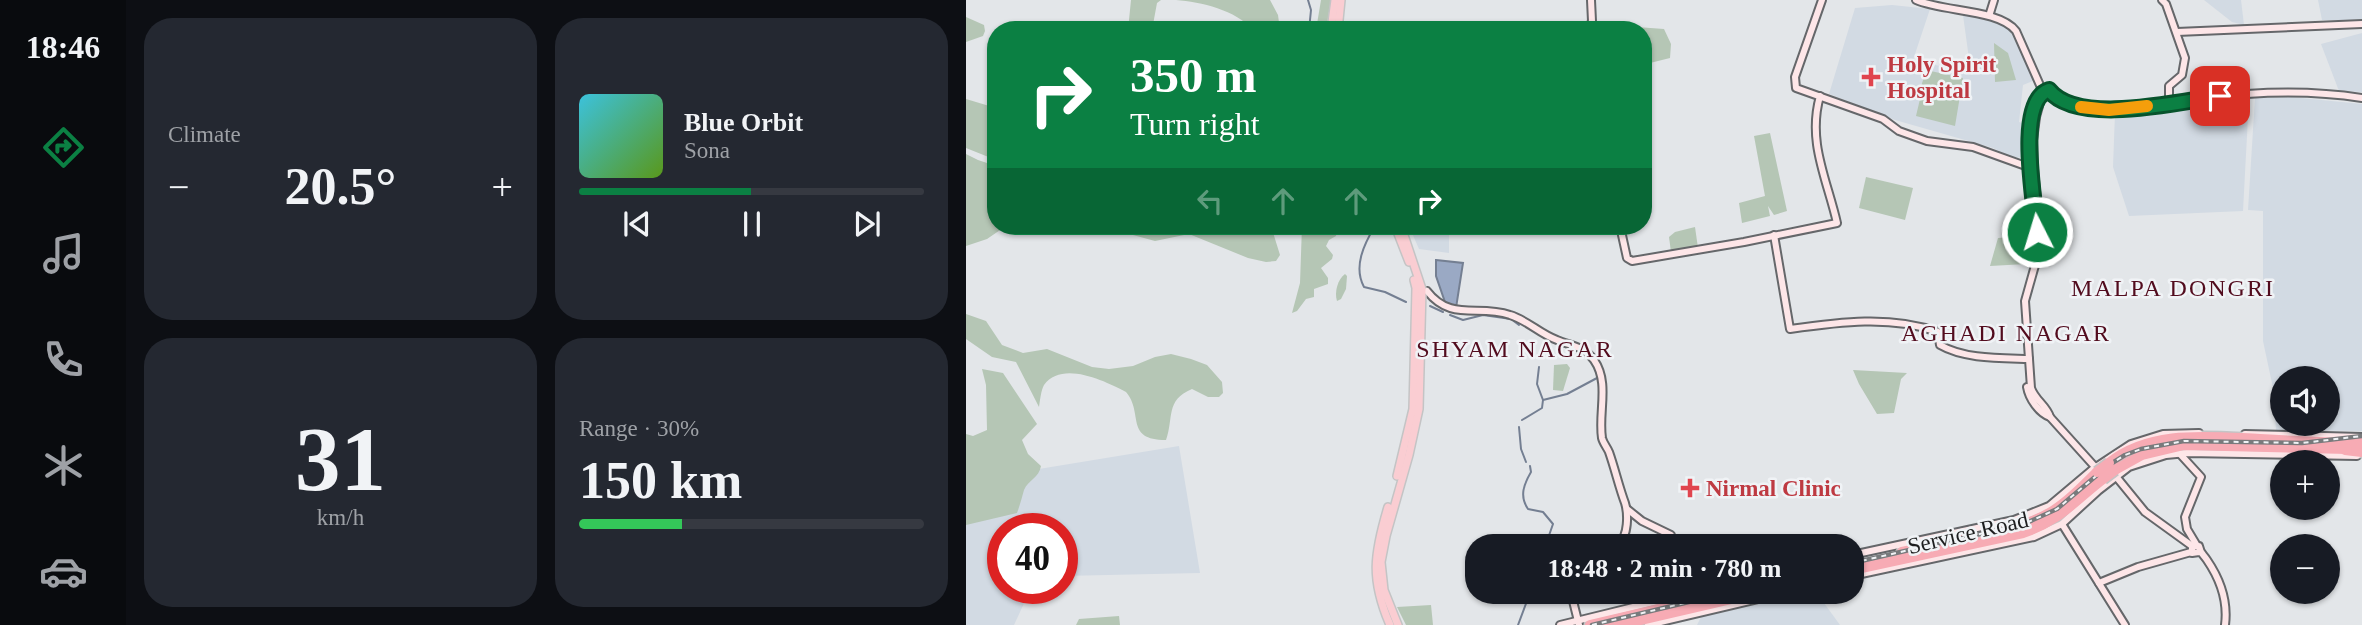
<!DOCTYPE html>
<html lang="en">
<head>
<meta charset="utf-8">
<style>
  :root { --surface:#171b24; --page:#242831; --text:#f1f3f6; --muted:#9ea1a6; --line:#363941; --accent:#0b8043 }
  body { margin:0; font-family:"Times New Roman",serif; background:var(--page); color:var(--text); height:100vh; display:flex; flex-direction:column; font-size:26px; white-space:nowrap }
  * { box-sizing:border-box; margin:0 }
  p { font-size:23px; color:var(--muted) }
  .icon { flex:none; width:38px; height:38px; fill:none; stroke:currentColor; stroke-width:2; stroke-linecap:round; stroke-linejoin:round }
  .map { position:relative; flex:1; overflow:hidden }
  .drawer { display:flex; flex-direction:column; gap:18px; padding:18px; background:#0d0f14; width:840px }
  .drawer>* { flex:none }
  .top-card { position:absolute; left:21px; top:21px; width:665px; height:214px; border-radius:28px; box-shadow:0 2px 5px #0004; background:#0b8043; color:#fff; overflow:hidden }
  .fabs { position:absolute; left:1304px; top:366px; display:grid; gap:14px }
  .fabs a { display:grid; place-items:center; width:70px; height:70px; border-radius:50%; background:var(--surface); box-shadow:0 2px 5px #0004; font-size:35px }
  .speed { position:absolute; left:21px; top:513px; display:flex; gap:14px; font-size:35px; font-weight:700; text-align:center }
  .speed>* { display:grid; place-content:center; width:91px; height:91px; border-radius:50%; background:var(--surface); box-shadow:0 2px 5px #0004; line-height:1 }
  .speed .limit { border:10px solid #d22; background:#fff; color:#111 }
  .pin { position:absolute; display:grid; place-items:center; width:60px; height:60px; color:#fff; margin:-30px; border-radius:14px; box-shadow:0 4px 10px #0006 }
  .me { position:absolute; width:77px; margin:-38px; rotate:355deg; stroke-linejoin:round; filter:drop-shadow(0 0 5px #0008) }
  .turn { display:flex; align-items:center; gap:24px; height:147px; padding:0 28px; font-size:32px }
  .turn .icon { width:91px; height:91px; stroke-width:2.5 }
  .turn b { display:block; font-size:49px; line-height:60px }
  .lanes { display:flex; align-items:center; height:66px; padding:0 28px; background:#0003; justify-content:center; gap:35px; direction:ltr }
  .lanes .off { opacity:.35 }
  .big { font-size:52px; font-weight:600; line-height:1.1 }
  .drawer .card { flex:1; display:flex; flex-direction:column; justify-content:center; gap:10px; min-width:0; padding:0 24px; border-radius:28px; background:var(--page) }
  .drawer .dial { align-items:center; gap:0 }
  .dial b { font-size:91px; line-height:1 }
  .song { display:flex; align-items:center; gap:21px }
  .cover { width:84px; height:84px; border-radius:10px; background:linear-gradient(135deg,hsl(190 70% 55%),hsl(90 70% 35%)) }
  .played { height:7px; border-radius:4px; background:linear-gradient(90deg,var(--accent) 50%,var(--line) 50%) }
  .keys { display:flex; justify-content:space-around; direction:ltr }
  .heat { display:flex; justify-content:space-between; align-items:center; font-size:38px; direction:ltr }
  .charge { height:10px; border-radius:5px; background:linear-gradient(90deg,#34c759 30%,var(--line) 0) }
  .drawer .tiles { flex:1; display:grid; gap:18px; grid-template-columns:repeat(2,1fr) }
  .trip { position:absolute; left:499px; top:534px; width:399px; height:70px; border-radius:28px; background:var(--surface); box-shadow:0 2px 5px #0004; font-weight:600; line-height:70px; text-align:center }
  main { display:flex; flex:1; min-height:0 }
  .dock { display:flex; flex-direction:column; width:126px; justify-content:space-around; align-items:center; background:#090b0e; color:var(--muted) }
  .dock .icon { width:49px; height:49px }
  .dock .active { color:var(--accent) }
  .dock b { font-size:32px; color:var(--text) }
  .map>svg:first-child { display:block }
  .built { fill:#d2dae3; fill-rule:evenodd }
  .green { fill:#b5c6b5 }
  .water { fill:#9aa9c4; stroke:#747f92; stroke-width:2 }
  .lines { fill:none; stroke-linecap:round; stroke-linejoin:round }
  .stream { stroke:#747f92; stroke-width:2 }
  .secondary-casing { stroke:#65676a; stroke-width:10 }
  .primary-casing { stroke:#c4c4c5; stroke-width:10 }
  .highway-casing { stroke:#c4c4c5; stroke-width:13 }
  .secondary { stroke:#fde6e8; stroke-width:6 }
  .primary { stroke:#facdd2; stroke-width:7 }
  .highway { stroke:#f7abb4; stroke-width:10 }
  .rail-casing { stroke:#787a7c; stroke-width:4.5 }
  .rail { stroke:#f0f3f6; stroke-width:2; stroke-dasharray:5; stroke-linecap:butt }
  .highway-bridge-casing { stroke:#c4c4c5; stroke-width:13; stroke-linecap:butt }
  .highway-bridge { stroke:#f7abb4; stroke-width:10 }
  .route-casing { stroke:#07532c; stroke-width:18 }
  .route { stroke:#0b8043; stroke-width:12 }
  .slow { stroke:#f59e0b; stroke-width:12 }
  .health-dot { fill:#e0444e; stroke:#f0f3f6; stroke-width:2.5 }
  .labels { text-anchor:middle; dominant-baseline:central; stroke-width:5; stroke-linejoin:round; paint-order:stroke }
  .health-label { font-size:23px; font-weight:bold; fill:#be3a42; stroke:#f0f3f6; text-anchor:start }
  .street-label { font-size:23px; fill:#1d1e1f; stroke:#f0f3f6 }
  .neighbourhood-label { font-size:24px; letter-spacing:2px; fill:#520c1e; stroke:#f0f3f6 }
</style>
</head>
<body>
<main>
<nav class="dock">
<b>18:46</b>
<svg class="icon active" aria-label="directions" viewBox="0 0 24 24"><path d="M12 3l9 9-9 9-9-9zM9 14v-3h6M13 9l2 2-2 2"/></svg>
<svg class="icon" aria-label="music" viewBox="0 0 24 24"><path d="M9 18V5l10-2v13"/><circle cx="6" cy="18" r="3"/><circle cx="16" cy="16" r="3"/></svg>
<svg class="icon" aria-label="phone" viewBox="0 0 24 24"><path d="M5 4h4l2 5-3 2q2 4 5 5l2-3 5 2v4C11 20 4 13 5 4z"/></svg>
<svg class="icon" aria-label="climate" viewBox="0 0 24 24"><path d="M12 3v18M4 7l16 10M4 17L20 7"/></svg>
<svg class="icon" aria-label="car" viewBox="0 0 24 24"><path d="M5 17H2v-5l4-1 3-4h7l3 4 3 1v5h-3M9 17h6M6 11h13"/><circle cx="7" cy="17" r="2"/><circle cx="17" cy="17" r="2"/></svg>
</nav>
<section class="drawer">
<div class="tiles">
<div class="card"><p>Climate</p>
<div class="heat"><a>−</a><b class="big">20.5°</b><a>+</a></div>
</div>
<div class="card">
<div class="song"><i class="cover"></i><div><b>Blue Orbit</b><p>Sona</p></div></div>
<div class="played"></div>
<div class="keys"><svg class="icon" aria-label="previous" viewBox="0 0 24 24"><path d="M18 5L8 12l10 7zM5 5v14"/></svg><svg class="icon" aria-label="pause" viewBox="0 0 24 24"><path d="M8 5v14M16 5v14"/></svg><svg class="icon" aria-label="next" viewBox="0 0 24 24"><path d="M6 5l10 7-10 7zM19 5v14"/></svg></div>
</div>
<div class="card dial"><b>31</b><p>km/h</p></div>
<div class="card"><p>Range · 30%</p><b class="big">150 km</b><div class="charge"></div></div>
</div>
</section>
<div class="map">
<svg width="1396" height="625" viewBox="0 0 1396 625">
  <rect width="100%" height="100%" fill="#e3e6e9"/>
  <g class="built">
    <path d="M1238,0H1275L1278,25L1266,22Z"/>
    <path d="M1352,0H1396V20H1356Z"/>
    <path d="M926,5L964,9L947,60L1005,73L997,15L1025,19L1037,23L1044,29L1069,80L1057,85L1053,122L1062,125V152L1058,157L1047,158L1027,148L929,120L863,94L889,8Z"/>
    <path d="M1396,33V92L1373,91L1355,44Z"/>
    <path d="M1325,97L1396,104V431L1310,430L1307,388L1297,341V211L1282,210L1289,98ZM1316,378H1362V424H1316Z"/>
    <path d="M1283,98L1277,211L1163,216L1147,167L1149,113L1194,110L1211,106Z"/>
    <path d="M443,226H483V253L453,249Z"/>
    <path d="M213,446L234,573L96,576V528H37V588H65L48,625H0V481Z"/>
    <path d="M847,592H850L874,625H731L735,617Z"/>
  </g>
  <g class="green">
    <path d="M165,0H195L191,3L186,30H162Z"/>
    <path d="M210,0H304L312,15L314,30H287C270,10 235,2 210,0Z"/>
    <path d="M355,0H365L360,30H350Z"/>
    <path d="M0,17L18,25L19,31L17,36L0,42Z"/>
    <path d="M671,27L698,29L705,44L704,58L680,64L677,51V30H667Z"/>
    <path d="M1028,43L1042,53L1050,80L1029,82Z"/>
    <path d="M960,70L997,78L989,126L950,116L954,99L952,97Z"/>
    <path d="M0,99L30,108V160L0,148Z"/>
    <path d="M804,133L821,211L808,215L802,206L804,216L776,223L773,203L799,196L788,136Z"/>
    <path d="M0,154L12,160L30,166V226H40L21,239L0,246Z"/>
    <path d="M900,177L947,188L939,220L893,208Z"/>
    <path d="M77,226H305L314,255L310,261L300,262L282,258L223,234L189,241L145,229L96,231Z"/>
    <path d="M336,226H357L371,232L370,236L363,240L360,246L367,255L366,259L355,268L362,278V284L348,289V297L340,299L331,311L326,313L334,283Z"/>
    <path d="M729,227L732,248L705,252L703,237L709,232Z"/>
    <path d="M1068,235L1069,251L1060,252V264L1024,266L1032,238Z"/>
    <path d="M379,274L381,276L380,289L375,299L371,301C368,292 372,279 379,274Z"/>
    <path d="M0,314L20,321L36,345L57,353L81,349L126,367L143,369L167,366L189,357L205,354L225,359L241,365L256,382L257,393L253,397H242L226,389C199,400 208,418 200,440C158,440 178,413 160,392C139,381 96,360 78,385C75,390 74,401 73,407L50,362L26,357L0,339Z"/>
    <path d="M601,364L604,368L597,391L587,390L588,365Z"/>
    <path d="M16,369L37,373L71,424L56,440L62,454L75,466C73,478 62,480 58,490C56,497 54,505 51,513L0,525V434L7,436L21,430L20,385Z"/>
    <path d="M887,370L941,373L935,379L928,413L911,414L893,384Z"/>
    <path d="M465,605L467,625H440L431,607Z"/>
    <path d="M153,616L154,625H110L113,619Z"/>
  </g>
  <path class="water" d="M470,260L497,263L490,308L479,302L470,276Z"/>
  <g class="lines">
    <g class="stream">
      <path d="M342,0L345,10L343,30"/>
      <path d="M409,226C398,244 387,267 398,287L419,292L440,302"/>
      <path d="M464,306L477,312"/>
      <path d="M484,315L497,320L517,315L545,319L553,325"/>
      <path d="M577,400L601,394L631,378"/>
      <path d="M556,420L576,408L577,400L571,384L573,367"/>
      <path d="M553,427L555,449L560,462"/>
      <path d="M564,466L565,472C558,484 553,496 562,509L577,512L587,524L580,544L582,546"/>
      <path d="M552,625L561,601L568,595L589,597L597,595L598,592"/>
    </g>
    <g class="secondary-casing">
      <g id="secondary">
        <path d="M856,0L829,77L830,88L917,119L933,131L961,141L1007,147L1068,169"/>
        <path d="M950,0C977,12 1033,9 1050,31L1077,92L1070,117L1067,140L1068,169L1075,244L1059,301L1065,388C1069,400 1081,406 1084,417"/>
        <path d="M1196,0L1200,4L1219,58L1216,75L1203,86V103"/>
        <path d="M1024,13L1028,0"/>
        <path d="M622,30L626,21L625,0"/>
        <path d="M1211,32L1396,24"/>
        <path d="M1086,94C1108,109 1134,110 1160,109C1240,97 1315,85 1396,98"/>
        <path d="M654,226L661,258L666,261L778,242L871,223C861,179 841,142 854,96"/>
        <path d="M808,235L824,329C873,322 925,315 972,332"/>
        <path d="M461,291C485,322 512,304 544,315C561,320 574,334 591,340C605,346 618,346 628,360C644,383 632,412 636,438C637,443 641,447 643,452C649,469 653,487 659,503C662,513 663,537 652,543C646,546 637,545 631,546"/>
        <path d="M972,332L974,345C998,359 1034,358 1063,359"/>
        <path d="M1061,387C1063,399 1073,413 1084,417L1130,468"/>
        <path d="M1279,434L1396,437"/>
        <path d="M1214,454L1235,477L1219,517L1221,529L1230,544"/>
        <path d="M1148,474L1179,512L1226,546"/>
        <path d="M661,509L676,521L705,535L706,546"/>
        <path d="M1096,524L1159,625"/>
        <path d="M1233,552L1226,553V546H1233C1234,553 1237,554 1241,560C1254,579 1262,602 1259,625"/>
        <path d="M886,555L1048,520L1083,506L1127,469L1165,444L1197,434L1233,433"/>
        <path d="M886,576L1068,537L1096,524L1132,491L1163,467L1200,455L1221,453L1391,456"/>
        <path d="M1133,583L1172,567L1225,552"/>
        <path d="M611,592L607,601L613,625"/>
        <path d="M594,625L704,598"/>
        <path d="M682,625L822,592"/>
      </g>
    </g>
    <g class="primary-casing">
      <g id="primary">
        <path d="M365,30L369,0"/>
        <path d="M372,30L375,0"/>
        <path d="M429,226L443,262"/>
        <path d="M431,476L447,409L450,288L448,280"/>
        <path d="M422,507C408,554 404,579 424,625"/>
        <path d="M432,625L418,590L415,562L420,536L443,455L453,409L456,289L435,226"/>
      </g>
    </g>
    <g class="highway-casing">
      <g id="highway">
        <path d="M1379,450L1396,452"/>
        <path d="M1143,463C1185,429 1244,437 1294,439C1328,441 1362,443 1396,443"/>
        <path d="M1149,470L1176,455L1218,445L1381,449"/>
        <path d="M1032,532C1083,519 1095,508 1131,472"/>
        <path d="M936,552L1004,538"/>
        <path d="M886,570L1057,533C1095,520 1107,502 1137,479"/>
        <path d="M624,625L764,592"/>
        <path d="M653,625L796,592"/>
      </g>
    </g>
    <use href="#secondary" class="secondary"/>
    <use href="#primary" class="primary"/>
    <use href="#highway" class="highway"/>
    <g class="rail-casing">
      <g id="rail">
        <path d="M886,563L1058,524L1091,509L1143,465L1159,455L1175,449L1218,441L1336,443L1396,436"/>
        <path d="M626,625L765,592"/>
      </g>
    </g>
    <use href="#rail" class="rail"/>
    <g class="highway-bridge-casing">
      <g id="highway-bridge">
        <path d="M1131,472L1143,463"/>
        <path d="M1137,479L1149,470"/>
      </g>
    </g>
    <use href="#highway-bridge" class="highway-bridge"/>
  </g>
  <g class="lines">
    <g class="route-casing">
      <path id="route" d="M1071,232C1069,203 1049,101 1083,90C1111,126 1212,102 1254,96"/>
    </g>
    <use href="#route" class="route"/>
    <path class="slow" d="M1115,107L1143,110L1181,106"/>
  </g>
  <g class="health-dot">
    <path d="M901.5 66.5h7v7h7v7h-7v7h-7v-7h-7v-7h7z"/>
    <path d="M720.5 477.5h7v7h7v7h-7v7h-7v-7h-7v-7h7z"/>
  </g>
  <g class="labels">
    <g class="health-label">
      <text x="921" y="64">Holy Spirit<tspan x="921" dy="26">Hospital</tspan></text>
      <text x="740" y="488">Nirmal Clinic</text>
    </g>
    <g class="street-label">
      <text transform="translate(1002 533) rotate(-13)">Service Road</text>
    </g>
    <g class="neighbourhood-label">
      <text x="1207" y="288">MALPA DONGRI</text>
      <text x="1040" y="333">AGHADI NAGAR</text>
      <text x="549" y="349">SHYAM NAGAR</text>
    </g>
  </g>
</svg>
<div class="fabs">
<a><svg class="icon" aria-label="sound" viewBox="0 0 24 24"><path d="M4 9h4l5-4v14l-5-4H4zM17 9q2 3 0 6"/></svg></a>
<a>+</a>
<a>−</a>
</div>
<div class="speed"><div class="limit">40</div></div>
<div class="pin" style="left:1254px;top:96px;background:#d93025"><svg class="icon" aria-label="arrive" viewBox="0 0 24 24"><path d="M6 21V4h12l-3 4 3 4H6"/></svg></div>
<svg class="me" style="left:1071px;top:232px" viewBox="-20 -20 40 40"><circle r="17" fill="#0b8043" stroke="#fff" stroke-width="3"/><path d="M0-11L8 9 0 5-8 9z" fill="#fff"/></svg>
<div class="trip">18:48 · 2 min · 780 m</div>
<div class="top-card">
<div class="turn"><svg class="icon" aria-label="right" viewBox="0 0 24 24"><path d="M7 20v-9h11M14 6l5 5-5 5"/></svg><div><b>350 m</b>Turn right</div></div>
<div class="lanes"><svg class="icon off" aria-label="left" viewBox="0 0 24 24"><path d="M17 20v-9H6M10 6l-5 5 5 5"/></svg><svg class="icon off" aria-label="ahead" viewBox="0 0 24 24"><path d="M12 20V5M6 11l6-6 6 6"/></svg><svg class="icon off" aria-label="ahead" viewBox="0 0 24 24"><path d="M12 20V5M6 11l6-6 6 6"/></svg><svg class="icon" aria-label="right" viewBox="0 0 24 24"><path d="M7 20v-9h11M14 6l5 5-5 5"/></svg></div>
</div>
</div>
</main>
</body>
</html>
